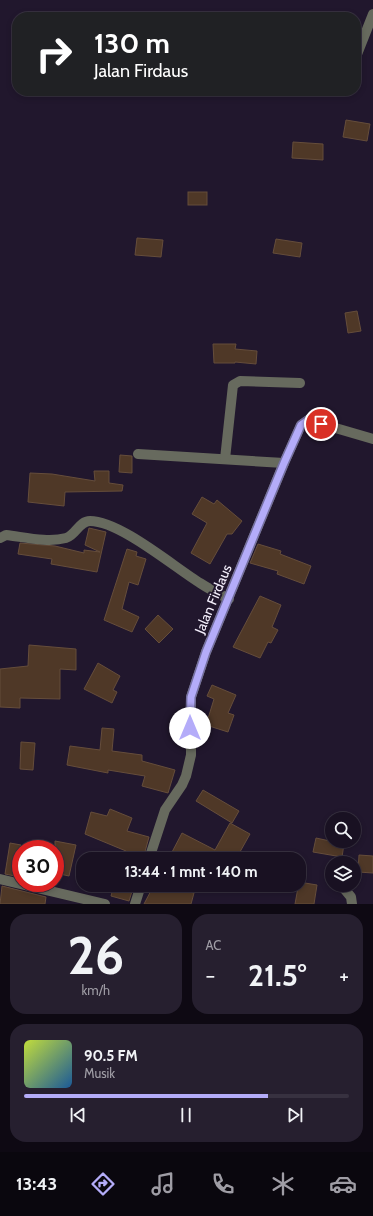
<!DOCTYPE html>
<html lang="id">
<head>
<meta charset="utf-8">
<style>
  :root { --surface:#191122; --page:#261f2f; --text:#f1f3f6; --muted:#9f9da5; --line:#373140; --accent:#b4acf9 }
  body { margin:0; font-family:Cabin,sans-serif; background:var(--page); color:var(--text); height:100vh; display:flex; flex-direction:column; font-size:15px; white-space:nowrap }
  * { box-sizing:border-box; margin:0 }
  p { font-size:13px; color:var(--muted) }
  .icon { flex:none; width:22px; height:22px; fill:none; stroke:currentColor; stroke-width:2; stroke-linecap:round; stroke-linejoin:round }
  .map { position:relative; height:904px; overflow:hidden }
  .details { display:flex; flex-direction:column; gap:10px; padding:10px; background:#0e0913; flex:1 }
  .details>* { flex:none }
  .guide { position:absolute; left:12px; top:12px; width:349px; height:84px; border-radius:16px; box-shadow:0 2px 6px #0003,0 0 0 1px var(--line); background:#202124; color:#fff; overflow:hidden }
  .controls { position:absolute; left:325px; top:812px; display:grid; gap:8px }
  .controls a { display:grid; place-items:center; width:36px; height:36px; border-radius:50%; background:var(--surface); box-shadow:0 2px 6px #0003,0 0 0 1px var(--line); font-size:20px }
  .speed { position:absolute; left:12px; top:840px; display:flex; gap:8px; font-size:20px; font-weight:700; text-align:center }
  .speed>* { display:grid; place-content:center; width:52px; height:52px; border-radius:50%; background:var(--surface); box-shadow:0 2px 6px #0003,0 0 0 1px var(--line); line-height:1 }
  .speed .limit { border:6px solid #d22; background:#fff; color:#111 }
  .pin { position:absolute; display:grid; place-items:center; width:34px; height:34px; color:#fff; margin:-17px; border:2px solid #fff; border-radius:50%; box-shadow:0 1px 4px #0007 }
  .me { position:absolute; width:44px; margin:-22px; rotate:0deg; stroke-linejoin:round; filter:drop-shadow(0 0 3px #0008) }
  .turn { display:flex; align-items:center; gap:14px; height:84px; padding:0 16px; font-size:18px }
  .turn .icon { width:52px; height:52px; stroke-width:2.5 }
  .turn b { display:block; font-size:28px; line-height:34px }
  .big { font-size:30px; font-weight:700; line-height:1.1 }
  .details .tile { flex:1; display:flex; flex-direction:column; justify-content:center; gap:6px; min-width:0; padding:0 14px; border-radius:16px; background:var(--page) }
  .details .dial { align-items:center; gap:0 }
  .dial b { font-size:52px; line-height:1 }
  .song { display:flex; align-items:center; gap:12px }
  .cover { width:48px; height:48px; border-radius:6px; background:linear-gradient(135deg,hsl(70 70% 55%),hsl(210 70% 35%)) }
  .played { height:4px; border-radius:2px; background:linear-gradient(90deg,var(--accent) 75%,var(--line) 75%) }
  .keys { display:flex; justify-content:space-around; direction:ltr }
  .heat { display:flex; justify-content:space-between; align-items:center; font-size:22px; direction:ltr }
  .details .tiles { flex:1; display:grid; gap:10px; grid-template-columns:1fr 1fr }
  .tile:last-child { grid-column:span 2 }
  .trip { position:absolute; left:76px; top:852px; width:230px; height:40px; border-radius:16px; background:var(--surface); box-shadow:0 2px 6px #0003,0 0 0 1px var(--line); font-weight:700; line-height:40px; text-align:center }
  .dock { display:flex; height:64px; justify-content:space-around; align-items:center; background:#0a070e; color:var(--muted) }
  .dock .icon { width:28px; height:28px }
  .dock .on { color:var(--accent) }
  .dock b { font-size:18px; color:var(--text) }
  .map>svg:first-child { display:block }
  .building { fill:#4f3827; stroke:#654d3b }
  .lines { fill:none; stroke-linecap:round; stroke-linejoin:round }
  .minor { stroke:#676a5e; stroke-width:10 }
  .route-casing { stroke:#7570a2; stroke-width:10 }
  .route { stroke:#b4acf9; stroke-width:7 }
  .labels { text-anchor:middle; dominant-baseline:central; stroke-width:4; stroke-linejoin:round; paint-order:stroke }
  .street-label { font-size:14px; fill:#f5f0fd; stroke:#21172d }
</style>
</head>
<body>
<div class="map">
<svg width="373" height="904" viewBox="0 0 373 904">
  <rect width="100%" height="100%" fill="#21172d"/>
  <g class="building">
    <path d="M346,120L370,124L367,141L343,137Z"/>
    <path d="M293,142L323,144V160L292,158Z"/>
    <rect x="188" y="192" width="19" height="13"/>
    <path d="M137,238L163,240L161,257L135,255Z"/>
    <path d="M276,239L302,243L300,257L273,253Z"/>
    <path d="M357,311L361,331L348,333L345,313Z"/>
    <path d="M213,344H236L235,349L257,351L256,364L235,362V363H214Z"/>
    <path d="M120,455L132,456V473L119,472Z"/>
    <path d="M94,471H109V483L123,485L122,491L65,492L64,506L28,502L30,473L52,474L95,481Z"/>
    <path d="M202,497L214,504L217,500L242,521L232,534H227L210,564L191,553L207,523L192,514Z"/>
    <path d="M89,528L106,532L97,572L51,564L52,559L18,554L20,543L55,546L84,553V550L100,552L85,545Z"/>
    <path d="M258,544L281,551L280,554L311,566L304,584L277,574L278,571L250,563Z"/>
    <path d="M127,549L137,552L136,556L146,559L138,585L129,582L122,609L139,617L132,632L104,620Z"/>
    <path d="M260,596L281,605L272,627L278,630L271,643L268,642L260,658L233,647Z"/>
    <path d="M158,615L173,629L159,643L145,629Z"/>
    <path d="M29,645L76,649V670L60,669V699L20,698V708L0,707V669L28,666Z"/>
    <path d="M98,663L120,676L113,690L117,692L112,703L84,689Z"/>
    <path d="M212,685L236,695L228,713L234,715L228,732L206,725L214,699L207,696Z"/>
    <path d="M102,728L114,729L112,751L142,755V761L175,770L168,793L142,786L145,776L108,770V773L67,765L70,746L100,750Z"/>
    <path d="M21,742L35,743L33,770L20,769Z"/>
    <path d="M203,790L239,811L232,823L196,801Z"/>
    <path d="M110,809L132,818L127,831L149,837L143,859H124L126,851L85,834L91,812L107,816Z"/>
    <path d="M230,823L250,834L236,859H181L171,854L182,833L215,850Z"/>
    <path d="M316,838L344,844L342,857L313,852Z"/>
    <path d="M55,841L76,845L69,876L55,873Z"/>
    <path d="M10,843L21,845L20,877L5,874Z"/>
    <path d="M359,855L373,856V873L358,872Z"/>
    <path d="M299,882L317,885L314,904H295Z"/>
    <path d="M114,885H134L129,901L111,896Z"/>
    <path d="M154,885L194,893L191,904H144Z"/>
    <path d="M2,886L46,897L45,904H0Z"/>
  </g>
  <g class="lines">
    <g class="minor">
      <path d="M356,57L373,14"/>
      <path d="M138,454L284,463"/>
      <path d="M225,459L233,385L240,381L300,383"/>
      <path d="M0,538L6,535C24,537 48,543 66,538C76,535 79,521 90,521C120,521 174,567 200,583C209,589 219,594 229,599"/>
      <path d="M149,859L165,810L182,785L186,776L191,755V697L206,652L284,463L301,425L308,420L373,439"/>
      <path d="M0,879L105,904"/>
      <path d="M342,886L351,897L352,904"/>
      <path d="M135,904L141,885"/>
    </g>
  </g>
  <g class="lines">
    <g class="route-casing">
      <path id="route" d="M190,728L191,697L206,652L284,463L301,425L308,420L321,424"/>
    </g>
    <use href="#route" class="route"/>
  </g>
  <g class="labels">
    <g class="street-label">
      <text transform="translate(213 599) rotate(-67)">Jalan Firdaus</text>
    </g>
  </g>
</svg>
<div class="controls">
<a><svg class="icon" aria-label="search" viewBox="0 0 24 24"><circle cx="10" cy="10" r="6"/><path d="M15 15l6 6"/></svg></a>
<a><svg class="icon" aria-label="layers" viewBox="0 0 24 24"><path d="M12 4l9 5-9 5-9-5zM3 14l9 5 9-5"/></svg></a>
</div>
<div class="speed"><div class="limit">30</div></div>
<div class="pin" style="left:321px;top:424px;background:#d93025"><svg class="icon" aria-label="arrive" viewBox="0 0 24 24"><path d="M6 21V4h12l-3 4 3 4H6"/></svg></div>
<svg class="me" style="left:190px;top:728px" viewBox="-20 -20 40 40"><circle r="19" fill="#fff"/><path d="M0-13L10 11 0 6-10 11z" fill="#b4acf9"/></svg>
<div class="trip">13:44 · 1 mnt · 140 m</div>
<div class="guide">
<div class="turn"><svg class="icon" aria-label="right" viewBox="0 0 24 24"><path d="M7 20v-9h11M14 6l5 5-5 5"/></svg><div><b>130 m</b>Jalan Firdaus</div></div>
</div>
</div>
<section class="details">
<div class="tiles">
<div class="tile dial"><b>26</b><p>km/h</p></div>
<div class="tile"><p>AC</p>
<div class="heat"><a>−</a><b class="big">21.5°</b><a>+</a></div>
</div>
<div class="tile">
<div class="song"><i class="cover"></i><div><b>90.5 FM</b><p>Musik</p></div></div>
<div class="played"></div>
<div class="keys"><svg class="icon" aria-label="previous" viewBox="0 0 24 24"><path d="M18 5L8 12l10 7zM5 5v14"/></svg><svg class="icon" aria-label="pause" viewBox="0 0 24 24"><path d="M8 5v14M16 5v14"/></svg><svg class="icon" aria-label="next" viewBox="0 0 24 24"><path d="M6 5l10 7-10 7zM19 5v14"/></svg></div>
</div>
</div>
</section>
<nav class="dock">
<b>13:43</b>
<svg class="icon on" aria-label="directions" viewBox="0 0 24 24"><path d="M12 3l9 9-9 9-9-9zM9 14v-3h6M13 9l2 2-2 2"/></svg>
<svg class="icon" aria-label="music" viewBox="0 0 24 24"><path d="M9 18V5l10-2v13"/><circle cx="6" cy="18" r="3"/><circle cx="16" cy="16" r="3"/></svg>
<svg class="icon" aria-label="phone" viewBox="0 0 24 24"><path d="M5 4h4l2 5-3 2q2 4 5 5l2-3 5 2v4C11 20 4 13 5 4z"/></svg>
<svg class="icon" aria-label="climate" viewBox="0 0 24 24"><path d="M12 3v18M4 7l16 10M4 17L20 7"/></svg>
<svg class="icon" aria-label="car" viewBox="0 0 24 24"><path d="M5 17H2v-5l4-1 3-4h7l3 4 3 1v5h-3M9 17h6M6 11h13"/><circle cx="7" cy="17" r="2"/><circle cx="17" cy="17" r="2"/></svg>
</nav>
</body>
</html>
